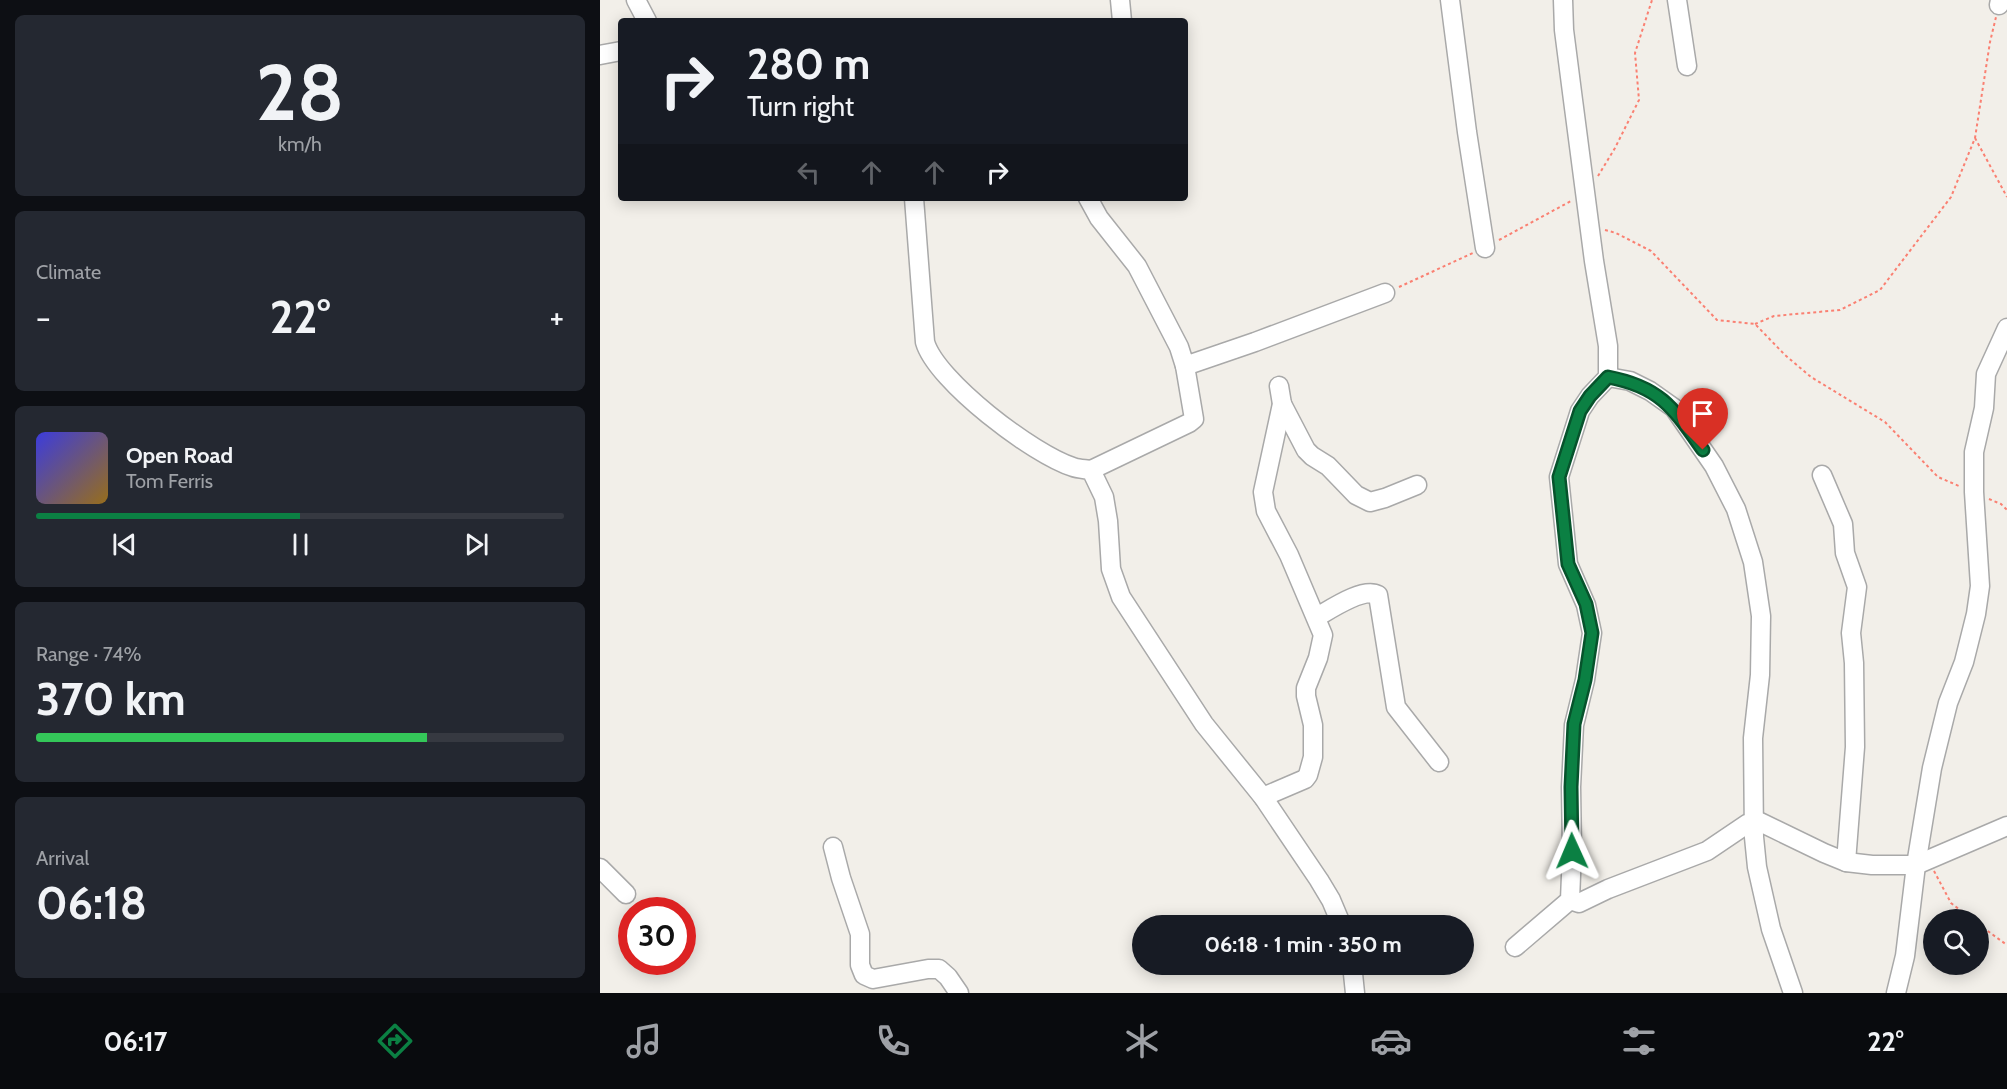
<!DOCTYPE html>
<html lang="en">
<head>
<meta charset="utf-8">
<style>
  :root { --surface:#171b24; --page:#242831; --text:#f1f3f6; --muted:#9ea1a6; --line:#363941; --accent:#0b8043 }
  body { margin:0; font-family:Cabin,sans-serif; background:var(--page); color:var(--text); height:100vh; display:flex; flex-direction:column; font-size:22px; white-space:nowrap }
  * { box-sizing:border-box; margin:0 }
  p { font-size:20px; color:var(--muted) }
  .icon { flex:none; width:33px; height:33px; fill:none; stroke:currentColor; stroke-width:2; stroke-linecap:round; stroke-linejoin:round }
  .map { position:relative; flex:1; overflow:hidden }
  .side { display:flex; flex-direction:column; gap:15px; padding:15px; background:#0d0f14; width:600px }
  .side>* { flex:none }
  .guide { position:absolute; left:18px; top:18px; width:570px; height:183px; border-radius:6px; box-shadow:0 3px 15px #0003; background:#171b24; color:var(--text); overflow:hidden }
  .controls { position:absolute; left:1323px; top:909px; display:grid; gap:12px }
  .controls a { display:grid; place-items:center; width:66px; height:66px; border-radius:50%; background:var(--surface); box-shadow:0 3px 15px #0003; font-size:30px }
  .speed { position:absolute; left:18px; top:897px; display:flex; gap:12px; font-size:30px; font-weight:700; text-align:center }
  .speed>* { display:grid; place-content:center; width:78px; height:78px; border-radius:50%; background:var(--surface); box-shadow:0 3px 15px #0003; line-height:1 }
  .speed .limit { border:9px solid #d22; background:#fff; color:#111 }
  .pin { position:absolute; display:grid; place-items:center; width:51px; height:51px; color:#fff; margin:-62px -26px; border-radius:50% 50% 50% 0; rotate:-45deg; box-shadow:0 0 6px #0007 }
  .pin .icon { rotate:45deg }
  .me { position:absolute; width:66px; margin:-33px; rotate:359deg; stroke-linejoin:round; filter:drop-shadow(0 0 4px #0008) }
  .turn { display:flex; align-items:center; gap:21px; height:126px; padding:0 30px; font-size:27px }
  .turn .icon { width:78px; height:78px; stroke-width:2.5 }
  .turn b { display:block; font-size:42px; line-height:51px }
  .lanes { display:flex; align-items:center; height:57px; padding:0 30px; background:#0003; justify-content:center; gap:30px; direction:ltr }
  .lanes .off { opacity:.35 }
  .big { font-size:45px; font-weight:700; line-height:1.1 }
  .side .card { flex:1; display:flex; flex-direction:column; justify-content:center; gap:9px; min-width:0; padding:0 21px; border-radius:9px; background:var(--page) }
  .side .dial { align-items:center; gap:0 }
  .dial b { font-size:78px; line-height:1 }
  .song { display:flex; align-items:center; gap:18px }
  .cover { width:72px; height:72px; border-radius:9px; background:linear-gradient(135deg,hsl(240 70% 55%),hsl(40 70% 35%)) }
  .played { height:6px; border-radius:3px; background:linear-gradient(90deg,var(--accent) 50%,var(--line) 50%) }
  .keys { display:flex; justify-content:space-around; direction:ltr }
  .heat { display:flex; justify-content:space-between; align-items:center; font-size:33px; direction:ltr }
  .charge { height:9px; border-radius:4px; background:linear-gradient(90deg,#34c759 74%,var(--line) 0) }
  .trip { position:absolute; left:532px; top:915px; width:342px; height:60px; border-radius:30px; background:var(--surface); box-shadow:0 3px 15px #0003; font-weight:700; line-height:60px; text-align:center }
  .tab-bar { display:flex; height:96px; justify-content:space-around; align-items:center; background:#090b0e; color:var(--muted) }
  .tab-bar .icon { width:42px; height:42px }
  .tab-bar .on { color:var(--accent) }
  .tab-bar b { font-size:27px; color:var(--text) }
  main { display:flex; flex:1; min-height:0 }
  .map>svg:first-child { display:block }
  .lines { fill:none; stroke-linecap:round; stroke-linejoin:round }
  .minor-casing { stroke:#a9a9a9; stroke-width:21 }
  .path { stroke:#fa8072; stroke-width:2; stroke-dasharray:3 3; stroke-linecap:butt }
  .minor { stroke:#fff; stroke-width:18 }
  .route-casing { stroke:#07532c; stroke-width:15 }
  .route { stroke:#0b8043; stroke-width:10 }
</style>
</head>
<body>
<main>
<section class="side">
<div class="card dial"><b>28</b><p>km/h</p></div>
<div class="card"><p>Climate</p>
<div class="heat"><a>−</a><b class="big">22°</b><a>+</a></div>
</div>
<div class="card">
<div class="song"><i class="cover"></i><div><b>Open Road</b><p>Tom Ferris</p></div></div>
<div class="played"></div>
<div class="keys"><svg class="icon" aria-label="previous" viewBox="0 0 24 24"><path d="M18 5L8 12l10 7zM5 5v14"/></svg><svg class="icon" aria-label="pause" viewBox="0 0 24 24"><path d="M8 5v14M16 5v14"/></svg><svg class="icon" aria-label="next" viewBox="0 0 24 24"><path d="M6 5l10 7-10 7zM19 5v14"/></svg></div>
</div>
<div class="card"><p>Range · 74%</p><b class="big">370 km</b><div class="charge"></div></div>
<div class="card"><p>Arrival</p><b class="big">06:18</b></div>
</section>
<div class="map">
<svg width="1407" height="993" viewBox="0 0 1407 993">
  <rect width="100%" height="100%" fill="#f2efe9"/>
  <g class="lines">
    <g class="minor-casing">
      <g id="minor">
        <path d="M36,0L47,21"/>
        <path d="M520,0L522,21"/>
        <path d="M850,0L867,132L885,248"/>
        <path d="M1077,0L1087,66"/>
        <path d="M1399,5L1400,0"/>
        <path d="M0,55L21,51"/>
        <path d="M314,198L325,342C336,381 434,455 473,467C478,469 485,469 491,470L504,497L508,521L511,569L521,597L604,724L663,797L719,880L731,900L742,926"/>
        <path d="M488,198L499,218L537,266L579,347L585,366L655,342L785,293"/>
        <path d="M1008,377L1030,381L1050,391L1074,408L1114,466L1136,509L1153,562L1161,616L1160,675L1153,738L1154,837L1157,867L1171,929L1193,993"/>
        <path d="M682,404L706,450L712,456L728,466L756,495L770,502L785,498L817,485"/>
        <path d="M491,470L589,423L594,419L585,366"/>
        <path d="M1222,475L1243,524L1245,553L1257,587L1251,633L1254,663L1255,747L1246,862"/>
        <path d="M717,617C731,609 763,587 778,595L796,707L839,762"/>
        <path d="M663,797L705,779L708,775L713,757V725L706,696V688L718,658L723,635L689,555L666,511L663,492L682,404L679,386"/>
        <path d="M233,847L241,878L260,934V965L264,975L273,979L328,969H339L348,977L359,993"/>
        <path d="M0,868L26,894"/>
        <path d="M970,900L979,903L1008,889L1107,851L1147,824L1160,822L1224,853L1246,862L1272,865H1316L1407,826"/>
        <path d="M915,947L970,900L972,851L971,787L974,725L985,680L992,633L986,605L968,564L959,477L980,411L990,396L1008,377V346L994,261L973,100L964,30L963,0"/>
        <path d="M752,964L755,993"/>
        <path d="M1296,993L1305,956L1316,865L1332,768L1348,703L1364,662L1376,614L1380,586L1374,492V452L1384,408L1386,374L1407,328"/>
      </g>
    </g>
    <g class="path">
      <path d="M1375,138L1407,197"/>
      <path d="M998,176L1015,148L1039,100L1035,53L1052,0"/>
      <path d="M1005,230L1016,233L1051,251L1117,320L1155,324L1185,355L1211,377L1285,422L1338,477L1359,486"/>
      <path d="M899,240L971,201"/>
      <path d="M799,287L873,253"/>
      <path d="M1155,324L1174,316L1240,310L1280,290L1351,197L1375,138L1390,42L1396,17"/>
      <path d="M1389,499L1401,504L1407,510"/>
      <path d="M1334,871L1351,903L1373,920"/>
      <path d="M1378,924L1407,945"/>
    </g>
    <use href="#minor" class="minor"/>
  </g>
  <g class="lines">
    <g class="route-casing">
      <path id="route" d="M972,851L971,787L974,724L985,680L992,633L986,604L968,564L959,477L980,411L990,396L1008,377C1061,387 1074,409 1103,450"/>
    </g>
    <use href="#route" class="route"/>
  </g>
</svg>
<div class="controls">
<a><svg class="icon" aria-label="search" viewBox="0 0 24 24"><circle cx="10" cy="10" r="6"/><path d="M15 15l6 6"/></svg></a>
</div>
<div class="speed"><div class="limit">30</div></div>
<div class="pin" style="left:1103px;top:450px;background:#d93025"><svg class="icon" aria-label="arrive" viewBox="0 0 24 24"><path d="M6 21V4h12l-3 4 3 4H6"/></svg></div>
<svg class="me" style="left:972px;top:851px" viewBox="-20 -20 40 40"><path d="M0-17L14 15 0 8-14 15z" fill="#0b8043" stroke="#fff" stroke-width="4"/></svg>
<div class="trip">06:18 · 1 min · 350 m</div>
<div class="guide">
<div class="turn"><svg class="icon" aria-label="right" viewBox="0 0 24 24"><path d="M7 20v-9h11M14 6l5 5-5 5"/></svg><div><b>280 m</b>Turn right</div></div>
<div class="lanes"><svg class="icon off" aria-label="left" viewBox="0 0 24 24"><path d="M17 20v-9H6M10 6l-5 5 5 5"/></svg><svg class="icon off" aria-label="ahead" viewBox="0 0 24 24"><path d="M12 20V5M6 11l6-6 6 6"/></svg><svg class="icon off" aria-label="ahead" viewBox="0 0 24 24"><path d="M12 20V5M6 11l6-6 6 6"/></svg><svg class="icon" aria-label="right" viewBox="0 0 24 24"><path d="M7 20v-9h11M14 6l5 5-5 5"/></svg></div>
</div>
</div>
</main>
<nav class="tab-bar">
<b>06:17</b>
<svg class="icon on" aria-label="directions" viewBox="0 0 24 24"><path d="M12 3l9 9-9 9-9-9zM9 14v-3h6M13 9l2 2-2 2"/></svg>
<svg class="icon" aria-label="music" viewBox="0 0 24 24"><path d="M9 18V5l10-2v13"/><circle cx="6" cy="18" r="3"/><circle cx="16" cy="16" r="3"/></svg>
<svg class="icon" aria-label="phone" viewBox="0 0 24 24"><path d="M5 4h4l2 5-3 2q2 4 5 5l2-3 5 2v4C11 20 4 13 5 4z"/></svg>
<svg class="icon" aria-label="climate" viewBox="0 0 24 24"><path d="M12 3v18M4 7l16 10M4 17L20 7"/></svg>
<svg class="icon" aria-label="car" viewBox="0 0 24 24"><path d="M5 17H2v-5l4-1 3-4h7l3 4 3 1v5h-3M9 17h6M6 11h13"/><circle cx="7" cy="17" r="2"/><circle cx="17" cy="17" r="2"/></svg>
<svg class="icon" aria-label="filters" viewBox="0 0 24 24"><path d="M4 7h16M4 17h16"/><circle cx="9" cy="7" r="2"/><circle cx="15" cy="17" r="2"/></svg>
<b>22°</b>
</nav>
</body>
</html>
